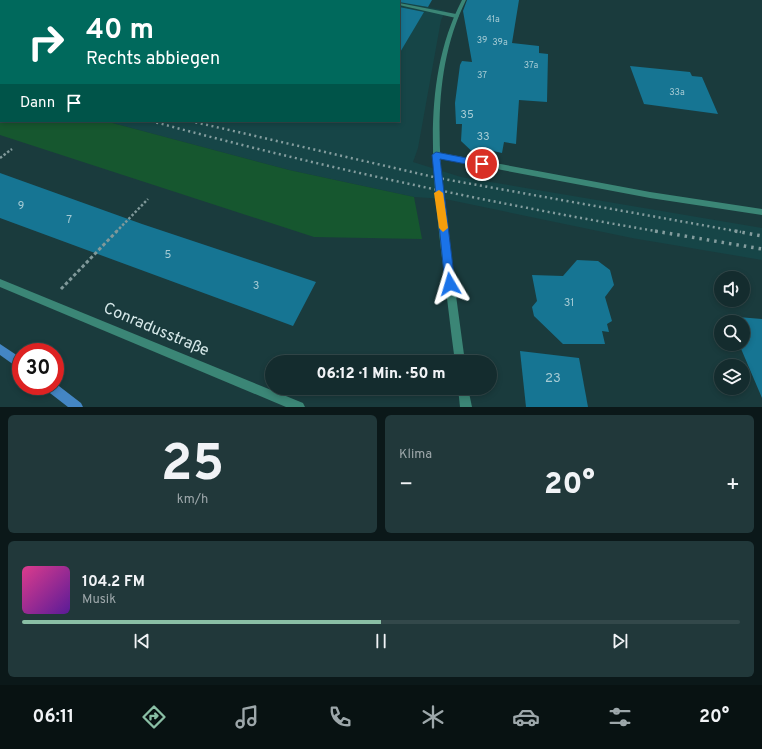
<!DOCTYPE html>
<html lang="de">
<head>
<meta charset="utf-8">
<style>
  :root { --surface:#142c2e; --page:#21383a; --text:#f1f3f6; --muted:#9da7aa; --line:#33484a; --accent:#8abfa5 }
  body { margin:0; font-family:Overpass,sans-serif; background:var(--page); color:var(--text); height:100vh; display:flex; flex-direction:column; font-size:15px; white-space:nowrap }
  * { box-sizing:border-box; margin:0 }
  p { font-size:13px; color:var(--muted) }
  .icon { flex:none; width:22px; height:22px; fill:none; stroke:currentColor; stroke-width:2; stroke-linecap:round; stroke-linejoin:round }
  .map { position:relative; height:407px; overflow:hidden }
  .drawer { display:flex; flex-direction:column; gap:8px; padding:8px; background:#0b1819; flex:1 }
  .drawer>* { flex:none }
  .banner { position:absolute; left:0px; top:0px; width:400px; height:122px; box-shadow:0 2px 6px #0003,0 0 0 1px var(--line); background:#00695c; color:#fff; overflow:hidden }
  .fabs { position:absolute; left:714px; top:271px; display:grid; gap:8px }
  .fabs a { display:grid; place-items:center; width:36px; height:36px; border-radius:50%; background:var(--surface); box-shadow:0 2px 6px #0003,0 0 0 1px var(--line); font-size:20px }
  .speed { position:absolute; left:12px; top:343px; display:flex; gap:8px; font-size:20px; font-weight:700; text-align:center }
  .speed>* { display:grid; place-content:center; width:52px; height:52px; border-radius:50%; background:var(--surface); box-shadow:0 2px 6px #0003,0 0 0 1px var(--line); line-height:1 }
  .speed .limit { border:6px solid #d22; background:#fff; color:#111 }
  .pin { position:absolute; display:grid; place-items:center; width:34px; height:34px; color:#fff; margin:-17px; border:2px solid #fff; border-radius:50%; box-shadow:0 1px 4px #0007 }
  .me { position:absolute; width:44px; margin:-22px; rotate:353deg; stroke-linejoin:round; filter:drop-shadow(0 0 3px #0008) }
  .turn { display:flex; align-items:center; gap:14px; height:84px; padding:0 20px; font-size:18px }
  .turn .icon { width:52px; height:52px; stroke-width:2.5 }
  .turn b { display:block; font-size:28px; line-height:34px }
  .then { display:flex; align-items:center; height:38px; padding:0 20px; background:#0003; gap:8px; font-size:15px }
  .big { font-size:30px; font-weight:800; line-height:1.1 }
  .drawer .card { flex:1; display:flex; flex-direction:column; justify-content:center; gap:6px; min-width:0; padding:0 14px; border-radius:6px; background:var(--page) }
  .drawer .dial { align-items:center; gap:0 }
  .dial b { font-size:52px; line-height:1 }
  .song { display:flex; align-items:center; gap:12px }
  .cover { width:48px; height:48px; border-radius:6px; background:linear-gradient(135deg,hsl(330 70% 55%),hsl(270 70% 35%)) }
  .played { height:4px; border-radius:2px; background:linear-gradient(90deg,var(--accent) 50%,var(--line) 50%) }
  .keys { display:flex; justify-content:space-around; direction:ltr }
  .heat { display:flex; justify-content:space-between; align-items:center; font-size:22px; direction:ltr }
  .drawer .tiles { flex:1; display:grid; gap:8px; grid-template-columns:1fr 1fr }
  .card:last-child { grid-column:span 2 }
  .trip { position:absolute; left:265px; top:355px; width:232px; height:40px; border-radius:20px; background:var(--surface); box-shadow:0 2px 6px #0003,0 0 0 1px var(--line); font-weight:800; line-height:40px; text-align:center }
  .menu { display:flex; height:64px; justify-content:space-around; align-items:center; background:#081212; color:var(--muted) }
  .menu .icon { width:28px; height:28px }
  .menu .current { color:var(--accent) }
  .menu b { font-size:18px; color:var(--text) }
  .map>svg:first-child { display:block }
  .built { fill:#164547 }
  .green { fill:#16572f }
  .lines { fill:none; stroke-linecap:round; stroke-linejoin:round }
  .stream { fill:#4486c4; fill-rule:evenodd }
  .building { fill:#167593 }
  .path-far1 { stroke:#80999a; stroke-width:2.5; stroke-dasharray:2.5 2; stroke-linecap:butt }
  .path { stroke:#80999a; stroke-width:3; stroke-dasharray:3.5 2.5; stroke-linecap:butt }
  .service { fill:#3b8676; fill-rule:evenodd }
  .minor { fill:#3b8676; fill-rule:evenodd }
  .rail-far1 { stroke:#849d9e; stroke-width:2.5; stroke-dasharray:2 3.5; stroke-linecap:butt }
  .rail { stroke:#849d9e; stroke-width:3.5; stroke-dasharray:2.5 5; stroke-linecap:butt }
  .route { fill:#1a73e8; stroke:#114b97 }
  .slow { fill:#f59e0b }
  .labels { text-anchor:middle; dominant-baseline:central; stroke-width:3; stroke-linejoin:round; paint-order:stroke }
  .far-number-label { font-size:9px; fill:#a6cbd4 }
  .number-label { font-size:11px; fill:#a6cbd4 }
  .near-number-label { font-size:13px; fill:#a6cbd4 }
  .near-street-label { font-size:16px; fill:#d6e8e9; stroke:#1a3b3d }
</style>
</head>
<body>
<div class="map">
<svg width="762" height="407" viewBox="0 0 762 407">
  <rect width="100%" height="100%" fill="#1a3b3d"/>
  <path class="built" d="M0,0H396L446,11L441,20L418,148L413,162L461,177L762,228V260L632,238L445,199L414,197L289,170L105,121H399V1H1V17Z"/>
  <path class="green" d="M0,86L1,121H105L289,170L414,197L422,239L314,237L0,135Z"/>
  <g class="lines">
    <g class="stream">
      <path d="M0,344L21,358V370L0,355Z"/>
      <path d="M55,383L81,403L83,407H68L46,390L45,386H55Z"/>
    </g>
  </g>
  <g class="building">
    <path d="M399,0H432L428,7L399,2Z"/>
    <path d="M467,0H519L512,43L539,46V53L548,54L547,102L519,100L516,144L504,142L502,153L489,150L487,160L479,158L461,141L462,124H456L455,103L460,65L462,61L472,62L463,11Z"/>
    <path d="M399,7L424,12L399,54Z"/>
    <path d="M630,66L690,72L692,76L702,77L718,114L644,104Z"/>
    <path d="M0,173L142,224L316,282L293,326L0,218Z"/>
    <path d="M577,260L598,261L610,270L614,285L605,297L612,321L607,324L609,332L602,331L605,344H563L534,316L532,307L537,301L532,275L563,276Z"/>
    <path d="M726,316L762,319V398L739,344H743V322H729Z"/>
    <path d="M520,351L579,358L588,407H526Z"/>
  </g>
  <g class="lines">
    <g class="path-far1">
      <path d="M0,158L12,149"/>
      <path d="M116,232L148,199"/>
    </g>
    <path class="path" d="M61,289L117,231"/>
    <g class="service">
      <rect x="380" y="0" width="8" height="1"/>
      <path d="M399,3L456,14L459,16L456,18L399,5Z"/>
      <path d="M436,152L650,192L762,209V215L650,198L433,157L432,155Z"/>
    </g>
    <g class="minor">
      <path d="M462,0H466C428,77 439,168 450,251C455,288 460,325 465,362H455C450,325 446,288 441,250C432,168 422,77 462,0Z"/>
      <path d="M0,279L303,403L305,407H286L0,287Z"/>
      <path d="M458,388H468L472,407H460Z"/>
    </g>
    <g class="rail-far1">
      <path d="M151,121C319,167 489,203 661,232"/>
      <path d="M190,121L438,178L741,232"/>
    </g>
    <g class="rail">
      <path d="M655,231L762,249"/>
      <path d="M735,231L762,236"/>
    </g>
  </g>
  <path class="route" d="M436,152L482,161L486,164L482,167L440,159L455,284L454,287L450,288L446,287L445,284L432,155Z"/>
  <path class="slow" d="M439,190L443,193L448,228L443,232L439,228L434,193Z"/>
  <g class="labels">
    <g class="far-number-label">
      <text x="493" y="19">41a</text>
      <text x="482" y="40">39</text>
      <text x="500" y="42">39a</text>
      <text x="531" y="65">37a</text>
      <text x="482" y="75">37</text>
      <text x="677" y="92">33a</text>
    </g>
    <g class="number-label">
      <text x="467" y="115">35</text>
      <text x="483" y="137">33</text>
      <text x="21" y="206">9</text>
      <text x="69" y="220">7</text>
      <text x="168" y="255">5</text>
      <text x="256" y="286">3</text>
      <text x="569" y="303">31</text>
    </g>
    <g class="near-number-label">
      <text x="553" y="379">23</text>
    </g>
    <g class="near-street-label">
      <text transform="translate(156 330) rotate(23)">Conradusstraße</text>
    </g>
  </g>
</svg>
<div class="fabs">
<a><svg class="icon" aria-label="sound" viewBox="0 0 24 24"><path d="M4 9h4l5-4v14l-5-4H4zM17 9q2 3 0 6"/></svg></a>
<a><svg class="icon" aria-label="search" viewBox="0 0 24 24"><circle cx="10" cy="10" r="6"/><path d="M15 15l6 6"/></svg></a>
<a><svg class="icon" aria-label="layers" viewBox="0 0 24 24"><path d="M12 4l9 5-9 5-9-5zM3 14l9 5 9-5"/></svg></a>
</div>
<div class="speed"><div class="limit">30</div></div>
<div class="pin" style="left:482px;top:164px;background:#d93025"><svg class="icon" aria-label="arrive" viewBox="0 0 24 24"><path d="M6 21V4h12l-3 4 3 4H6"/></svg></div>
<svg class="me" style="left:450px;top:284px" viewBox="-20 -20 40 40"><path d="M0-17L14 15 0 8-14 15z" fill="#1a73e8" stroke="#fff" stroke-width="4"/></svg>
<div class="trip">06:12 · 1 Min. · 50 m</div>
<div class="banner">
<div class="turn"><svg class="icon" aria-label="right" viewBox="0 0 24 24"><path d="M7 20v-9h11M14 6l5 5-5 5"/></svg><div><b>40 m</b>Rechts abbiegen</div></div>
<div class="then">Dann<svg class="icon" aria-label="arrive" viewBox="0 0 24 24"><path d="M6 21V4h12l-3 4 3 4H6"/></svg></div>
</div>
</div>
<section class="drawer">
<div class="tiles">
<div class="card dial"><b>25</b><p>km/h</p></div>
<div class="card"><p>Klima</p>
<div class="heat"><a>−</a><b class="big">20°</b><a>+</a></div>
</div>
<div class="card">
<div class="song"><i class="cover"></i><div><b>104.2 FM</b><p>Musik</p></div></div>
<div class="played"></div>
<div class="keys"><svg class="icon" aria-label="previous" viewBox="0 0 24 24"><path d="M18 5L8 12l10 7zM5 5v14"/></svg><svg class="icon" aria-label="pause" viewBox="0 0 24 24"><path d="M8 5v14M16 5v14"/></svg><svg class="icon" aria-label="next" viewBox="0 0 24 24"><path d="M6 5l10 7-10 7zM19 5v14"/></svg></div>
</div>
</div>
</section>
<nav class="menu">
<b>06:11</b>
<svg class="icon current" aria-label="directions" viewBox="0 0 24 24"><path d="M12 3l9 9-9 9-9-9zM9 14v-3h6M13 9l2 2-2 2"/></svg>
<svg class="icon" aria-label="music" viewBox="0 0 24 24"><path d="M9 18V5l10-2v13"/><circle cx="6" cy="18" r="3"/><circle cx="16" cy="16" r="3"/></svg>
<svg class="icon" aria-label="phone" viewBox="0 0 24 24"><path d="M5 4h4l2 5-3 2q2 4 5 5l2-3 5 2v4C11 20 4 13 5 4z"/></svg>
<svg class="icon" aria-label="climate" viewBox="0 0 24 24"><path d="M12 3v18M4 7l16 10M4 17L20 7"/></svg>
<svg class="icon" aria-label="car" viewBox="0 0 24 24"><path d="M5 17H2v-5l4-1 3-4h7l3 4 3 1v5h-3M9 17h6M6 11h13"/><circle cx="7" cy="17" r="2"/><circle cx="17" cy="17" r="2"/></svg>
<svg class="icon" aria-label="filters" viewBox="0 0 24 24"><path d="M4 7h16M4 17h16"/><circle cx="9" cy="7" r="2"/><circle cx="15" cy="17" r="2"/></svg>
<b>20°</b>
</nav>
</body>
</html>
